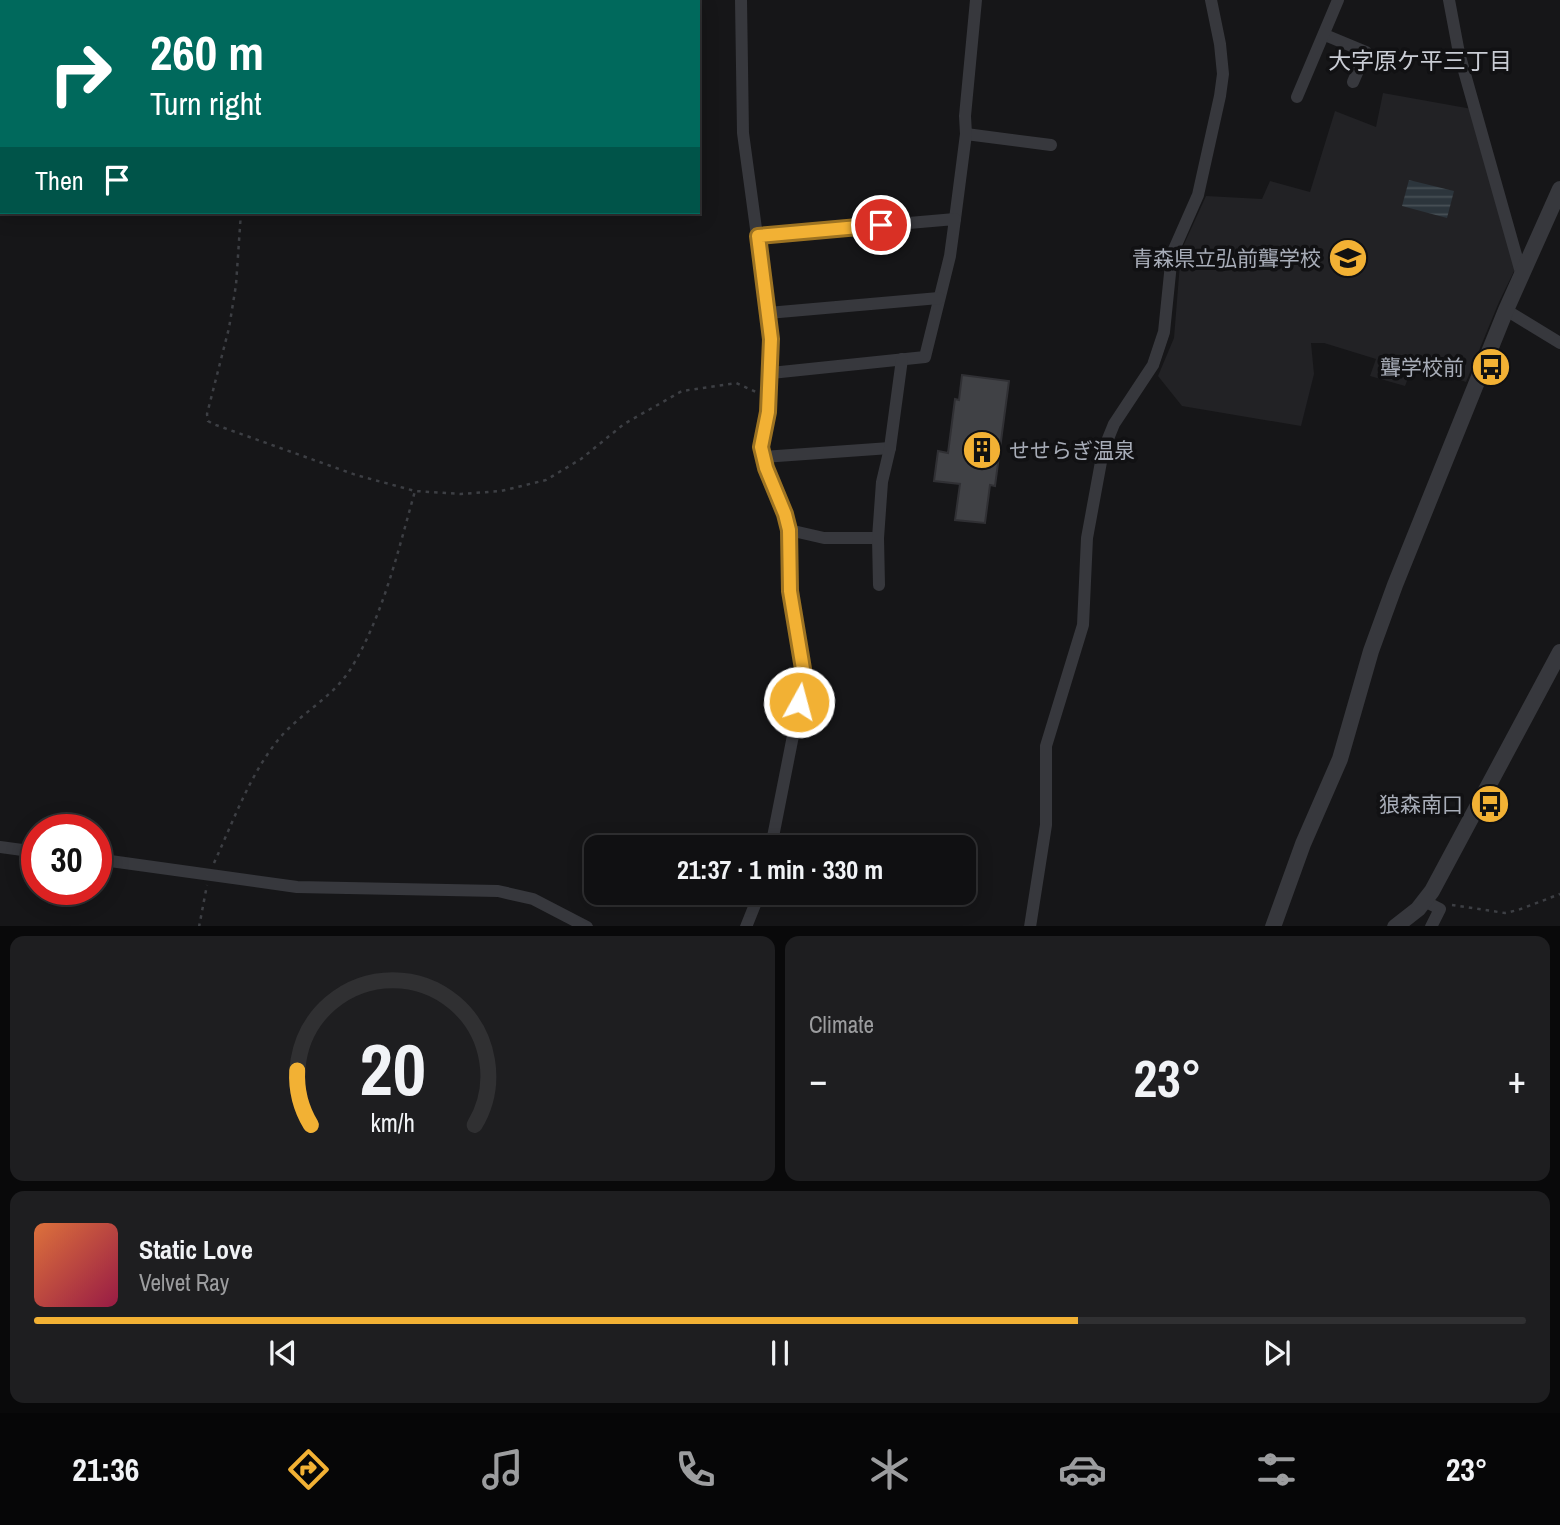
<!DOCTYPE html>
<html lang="en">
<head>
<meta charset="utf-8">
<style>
  :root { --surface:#101012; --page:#1e1e20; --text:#f1f3f6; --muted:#9c9d9f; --line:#303032; --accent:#f2b134 }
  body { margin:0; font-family:"Archivo Narrow","Noto Sans JP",sans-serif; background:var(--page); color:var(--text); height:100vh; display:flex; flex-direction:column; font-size:26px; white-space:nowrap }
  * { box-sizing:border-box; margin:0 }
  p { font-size:23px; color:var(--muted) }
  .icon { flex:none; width:38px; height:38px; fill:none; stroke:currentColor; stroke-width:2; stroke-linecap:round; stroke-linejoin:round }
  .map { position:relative; height:926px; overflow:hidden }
  .sheet { display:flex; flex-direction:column; gap:10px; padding:10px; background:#09090a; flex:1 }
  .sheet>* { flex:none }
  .banner { position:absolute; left:0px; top:0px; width:700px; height:214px; box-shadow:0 4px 18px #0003,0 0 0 2px var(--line); background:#00695c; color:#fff; overflow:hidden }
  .speed { position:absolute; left:21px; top:814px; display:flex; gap:14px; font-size:35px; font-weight:700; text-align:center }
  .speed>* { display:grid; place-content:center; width:91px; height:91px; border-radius:50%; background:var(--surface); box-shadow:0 4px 18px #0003,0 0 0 2px var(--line); line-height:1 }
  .speed .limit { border:10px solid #d22; background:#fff; color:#111 }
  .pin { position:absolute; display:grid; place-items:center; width:60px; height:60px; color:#fff; margin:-30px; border:4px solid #fff; border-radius:50%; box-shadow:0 2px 7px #0007 }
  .me { position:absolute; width:77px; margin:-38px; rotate:7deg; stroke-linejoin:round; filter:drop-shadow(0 0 5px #0008) }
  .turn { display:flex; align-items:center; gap:24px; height:147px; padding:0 35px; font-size:32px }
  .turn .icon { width:91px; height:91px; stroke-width:2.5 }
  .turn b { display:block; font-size:49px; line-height:60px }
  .then { display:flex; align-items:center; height:66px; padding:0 35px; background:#0003; gap:14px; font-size:26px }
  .big { font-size:52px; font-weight:700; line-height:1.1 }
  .sheet .widget { flex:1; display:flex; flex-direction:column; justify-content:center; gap:10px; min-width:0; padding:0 24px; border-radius:14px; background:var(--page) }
  .sheet .dial { align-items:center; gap:0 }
  .dial svg { height:182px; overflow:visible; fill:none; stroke:var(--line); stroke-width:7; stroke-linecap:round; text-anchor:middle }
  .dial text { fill:var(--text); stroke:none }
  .song { display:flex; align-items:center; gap:21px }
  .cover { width:84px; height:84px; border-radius:10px; background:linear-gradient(135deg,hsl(20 70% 55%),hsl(340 70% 35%)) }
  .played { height:7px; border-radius:4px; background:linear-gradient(90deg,var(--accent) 70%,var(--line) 70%) }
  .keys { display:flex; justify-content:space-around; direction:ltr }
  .heat { display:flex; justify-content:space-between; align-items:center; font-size:38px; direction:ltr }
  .sheet .tiles { flex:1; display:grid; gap:10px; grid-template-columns:1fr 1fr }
  .widget:last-child { grid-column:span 2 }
  .trip { position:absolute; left:584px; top:835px; width:392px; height:70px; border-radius:14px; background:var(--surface); box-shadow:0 4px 18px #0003,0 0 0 2px var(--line); font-weight:700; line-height:70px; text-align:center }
  .dock { display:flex; height:112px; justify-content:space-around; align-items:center; background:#060607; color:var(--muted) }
  .dock .icon { width:49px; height:49px }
  .dock .selected { color:var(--accent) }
  .dock b { font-size:32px; color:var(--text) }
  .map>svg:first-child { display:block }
  .built { fill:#222225 }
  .water { fill:url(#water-rules) }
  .building { fill:#404145; stroke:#303034; stroke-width:2 }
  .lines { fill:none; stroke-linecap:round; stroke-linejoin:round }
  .path { stroke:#3d3f44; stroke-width:2.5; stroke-dasharray:3.5 5; stroke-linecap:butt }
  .minor { stroke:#37383d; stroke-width:12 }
  .tertiary { stroke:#37383d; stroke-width:16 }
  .route-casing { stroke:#9d7322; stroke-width:18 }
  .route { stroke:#f2b134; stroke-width:12 }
  .labels { text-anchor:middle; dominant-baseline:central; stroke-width:7; stroke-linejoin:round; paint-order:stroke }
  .poi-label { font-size:21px; fill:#a8adb8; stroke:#111113; text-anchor:end }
  .neighbourhood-label { font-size:23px; fill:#c9ccd4; stroke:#111113 }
</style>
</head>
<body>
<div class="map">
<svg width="1560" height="927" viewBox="0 0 1560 927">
  <defs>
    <pattern id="water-rules" width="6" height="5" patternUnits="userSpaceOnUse" patternTransform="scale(1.75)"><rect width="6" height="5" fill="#2c353c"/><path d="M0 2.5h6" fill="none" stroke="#485056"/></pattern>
  </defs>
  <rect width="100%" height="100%" fill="#161618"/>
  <path class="built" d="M1383,93L1472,109L1517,265L1499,302L1466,382L1414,363L1405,386L1370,376L1376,359L1324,343H1311L1314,374L1301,426L1182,406L1158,376L1174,338L1181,251L1206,196L1262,199L1270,181L1310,192L1335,111L1376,127Z"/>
  <path class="water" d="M1409,180L1454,191L1447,218L1402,206Z"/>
  <path class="building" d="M962,375L1009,381L995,486L990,485L985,523L955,520L960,484L934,481L938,451L948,453L955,399L959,400Z"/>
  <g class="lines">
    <g class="path">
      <path d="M255,2V0"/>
      <path d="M241,212L236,285L229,328L207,414L208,421L213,424L356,475L415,491L461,494L501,491L546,480L581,459L624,424L682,391L736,383L756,392"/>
      <path d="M214,863C233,822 249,776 278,740C299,714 331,699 350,670C383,617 398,551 415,491"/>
      <path d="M1452,905L1505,913L1518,910L1560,894"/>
      <path d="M199,927L207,885"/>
    </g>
    <g class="minor">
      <path d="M741,0L743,133L771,339L768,412L761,447L766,468L785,514L789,530L790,591L805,675L771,847"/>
      <path d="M1449,0L1459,53L1522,276"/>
      <path d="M58,2V0"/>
      <path d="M1325,35L1366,52L1353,82"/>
      <path d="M1297,97L1338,0"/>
      <path d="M966,134L1051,145"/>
      <path d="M0,153L2,148"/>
      <path d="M955,219L966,134L965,116L976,0"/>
      <path d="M758,236L955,219L950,256L925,357L771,373"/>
      <path d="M1506,310L1560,343"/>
      <path d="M768,313L939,298"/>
      <path d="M763,457L890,448"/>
      <path d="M789,530L824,538H878"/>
      <path d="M879,585L878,538L882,482L890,448L902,359"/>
      <path d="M0,847L37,852"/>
      <path d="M96,859L297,887L498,891L533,899L587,927"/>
      <path d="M1426,902L1440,909L1431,927"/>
      <path d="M746,927L760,892"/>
      <path d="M1030,927L1046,825V746L1083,625L1087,538L1103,451L1114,424L1153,365L1164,332L1172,254L1198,195L1220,96L1223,74L1220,44L1211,0"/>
    </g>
    <g class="tertiary">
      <path d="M1273,927L1303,844L1340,759L1371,651L1395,585L1506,310L1560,189"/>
      <path d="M1395,927L1418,909L1432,891L1560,652"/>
    </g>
  </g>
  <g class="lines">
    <g class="route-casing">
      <path id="route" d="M799,702L804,675L790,591L789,530L785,514L766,468L761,447L768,412L771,339L758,236L881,225"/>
    </g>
    <use href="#route" class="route"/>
  </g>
  <defs>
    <g id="school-disc" transform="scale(2.0125)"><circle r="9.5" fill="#f2b134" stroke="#111113"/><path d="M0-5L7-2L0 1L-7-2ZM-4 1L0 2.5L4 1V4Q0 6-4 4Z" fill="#111"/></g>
    <g id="bus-disc" transform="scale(2.0125)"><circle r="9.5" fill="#f2b134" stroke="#111113"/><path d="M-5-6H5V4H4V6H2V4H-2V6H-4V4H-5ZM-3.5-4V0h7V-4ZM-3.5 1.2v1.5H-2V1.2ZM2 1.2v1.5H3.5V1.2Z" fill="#111"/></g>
    <g id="building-disc" transform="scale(2.0125)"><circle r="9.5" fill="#f2b134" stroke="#111113"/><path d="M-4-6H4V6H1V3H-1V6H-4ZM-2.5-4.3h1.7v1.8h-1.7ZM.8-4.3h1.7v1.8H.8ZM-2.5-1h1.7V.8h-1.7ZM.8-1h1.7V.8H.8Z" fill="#111"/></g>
  </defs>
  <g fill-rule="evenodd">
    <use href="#school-disc" x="1348" y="258"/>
    <use href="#bus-disc" x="1491" y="367"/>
    <use href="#building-disc" x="982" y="450"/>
    <use href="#bus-disc" x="1490" y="804"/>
  </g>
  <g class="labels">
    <g class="poi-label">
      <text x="1321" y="258">青森県立弘前聾学校</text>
      <text x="1464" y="367">聾学校前</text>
      <text x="1009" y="450" text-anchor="start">せせらぎ温泉</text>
      <text x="1463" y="804">狼森南口</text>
    </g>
    <g class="neighbourhood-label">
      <text x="1420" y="60">大字原ケ平三丁目</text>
    </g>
  </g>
</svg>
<div class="speed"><div class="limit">30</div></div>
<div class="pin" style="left:881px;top:225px;background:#d93025"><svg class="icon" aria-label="arrive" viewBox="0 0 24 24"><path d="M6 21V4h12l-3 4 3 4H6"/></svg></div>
<svg class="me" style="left:799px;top:702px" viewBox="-20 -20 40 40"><circle r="17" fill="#f2b134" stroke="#fff" stroke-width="3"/><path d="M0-11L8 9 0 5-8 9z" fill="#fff"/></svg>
<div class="trip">21:37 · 1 min · 330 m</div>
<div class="banner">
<div class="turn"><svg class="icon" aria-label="right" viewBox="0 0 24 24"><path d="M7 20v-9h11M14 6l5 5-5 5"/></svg><div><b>260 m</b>Turn right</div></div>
<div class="then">Then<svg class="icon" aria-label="arrive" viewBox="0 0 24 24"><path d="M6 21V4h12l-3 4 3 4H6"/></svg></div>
</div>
</div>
<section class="sheet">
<div class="tiles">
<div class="widget dial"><svg viewBox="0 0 100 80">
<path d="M14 69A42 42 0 1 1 86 69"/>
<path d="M14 69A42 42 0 0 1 8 45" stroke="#f2b134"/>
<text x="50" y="56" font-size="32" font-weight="700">20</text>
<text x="50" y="72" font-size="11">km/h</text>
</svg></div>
<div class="widget"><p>Climate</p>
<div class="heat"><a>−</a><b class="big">23°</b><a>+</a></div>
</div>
<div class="widget">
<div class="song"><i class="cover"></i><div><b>Static Love</b><p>Velvet Ray</p></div></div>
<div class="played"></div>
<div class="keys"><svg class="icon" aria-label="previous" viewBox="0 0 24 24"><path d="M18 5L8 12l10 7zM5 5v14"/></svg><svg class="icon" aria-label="pause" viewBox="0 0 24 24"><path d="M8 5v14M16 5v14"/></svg><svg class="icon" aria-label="next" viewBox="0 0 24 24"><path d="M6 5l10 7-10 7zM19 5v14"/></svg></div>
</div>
</div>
</section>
<nav class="dock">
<b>21:36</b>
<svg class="icon selected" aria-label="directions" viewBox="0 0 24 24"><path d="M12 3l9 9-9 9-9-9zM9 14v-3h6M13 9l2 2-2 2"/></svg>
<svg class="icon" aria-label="music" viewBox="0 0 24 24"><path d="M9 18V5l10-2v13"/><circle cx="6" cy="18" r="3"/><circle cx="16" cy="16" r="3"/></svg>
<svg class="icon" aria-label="phone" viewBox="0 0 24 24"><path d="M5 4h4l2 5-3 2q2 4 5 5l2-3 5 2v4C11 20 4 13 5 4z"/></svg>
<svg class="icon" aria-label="climate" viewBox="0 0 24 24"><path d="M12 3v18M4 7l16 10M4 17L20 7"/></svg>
<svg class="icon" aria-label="car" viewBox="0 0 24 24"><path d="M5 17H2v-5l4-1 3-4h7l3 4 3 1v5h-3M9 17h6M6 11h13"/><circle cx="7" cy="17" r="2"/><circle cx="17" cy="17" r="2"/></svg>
<svg class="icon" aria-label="filters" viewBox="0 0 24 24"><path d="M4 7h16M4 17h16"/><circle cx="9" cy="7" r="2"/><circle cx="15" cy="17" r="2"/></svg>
<b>23°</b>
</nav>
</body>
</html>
